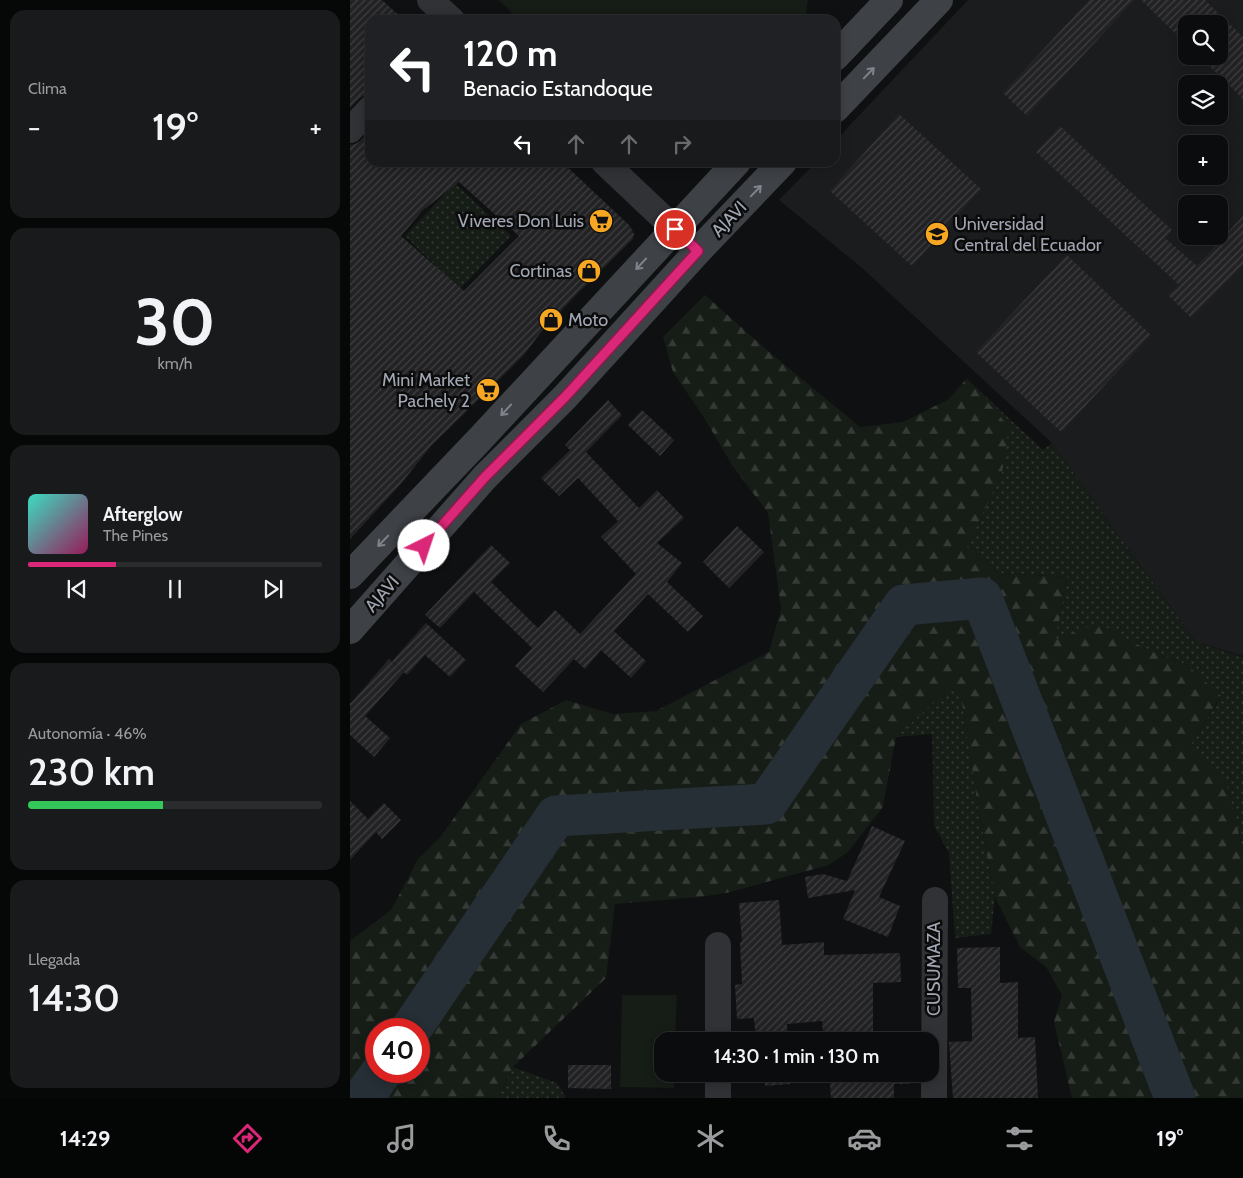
<!DOCTYPE html>
<html lang="es">
<head>
<meta charset="utf-8">
<style>
  :root { --surface:#0b0c0d; --page:#191a1b; --text:#f1f3f6; --muted:#9a9b9d; --line:#2b2c2e; --accent:#db2777 }
  body { margin:0; font-family:Cabin,sans-serif; background:var(--page); color:var(--text); height:100vh; display:flex; flex-direction:column; font-size:19px; white-space:nowrap }
  * { box-sizing:border-box; margin:0 }
  p { font-size:16px; color:var(--muted) }
  .icon { flex:none; width:28px; height:28px; fill:none; stroke:currentColor; stroke-width:2; stroke-linecap:round; stroke-linejoin:round }
  .map { position:relative; flex:1; overflow:hidden }
  .sheet { display:flex; flex-direction:column; gap:10px; padding:10px; background:#060707; width:350px }
  .sheet>* { flex:none }
  .banner { position:absolute; left:15px; top:15px; width:475px; height:152px; border-radius:15px; box-shadow:0 2px 12px #0003,0 0 0 1px var(--line); background:#202124; color:#fff; overflow:hidden }
  .buttons { position:absolute; left:828px; top:15px; display:grid; gap:10px }
  .buttons a { display:grid; place-items:center; width:50px; height:50px; border-radius:10px; background:var(--surface); box-shadow:0 2px 12px #0003,0 0 0 1px var(--line); font-size:25px }
  .speed { position:absolute; left:15px; top:1018px; display:flex; gap:10px; font-size:25px; font-weight:700; text-align:center }
  .speed>* { display:grid; place-content:center; width:65px; height:65px; border-radius:50%; background:var(--surface); box-shadow:0 2px 12px #0003,0 0 0 1px var(--line); line-height:1 }
  .speed .limit { border:8px solid #d22; background:#fff; color:#111 }
  .pin { position:absolute; display:grid; place-items:center; width:42px; height:42px; color:#fff; margin:-21px; border:2px solid #fff; border-radius:50%; box-shadow:0 1px 5px #0007 }
  .me { position:absolute; width:55px; margin:-28px; rotate:41deg; stroke-linejoin:round; filter:drop-shadow(0 0 4px #0008) }
  .turn { display:flex; align-items:center; gap:18px; height:105px; padding:0 15px; font-size:22px }
  .turn .icon { width:65px; height:65px; stroke-width:2.5 }
  .turn b { display:block; font-size:35px; line-height:42px }
  .lanes { display:flex; align-items:center; height:48px; padding:0 15px; background:#0003; justify-content:center; gap:25px; direction:ltr }
  .lanes .off { opacity:.35 }
  .big { font-size:38px; font-weight:600; line-height:1.1 }
  .sheet .tile { flex:1; display:flex; flex-direction:column; justify-content:center; gap:8px; min-width:0; padding:0 18px; border-radius:15px; background:var(--page) }
  .sheet .dial { align-items:center; gap:0 }
  .dial b { font-size:65px; line-height:1 }
  .song { display:flex; align-items:center; gap:15px }
  .cover { width:60px; height:60px; border-radius:8px; background:linear-gradient(135deg,hsl(170 70% 55%),hsl(330 70% 35%)) }
  .played { height:5px; border-radius:2px; background:linear-gradient(90deg,var(--accent) 30%,var(--line) 30%) }
  .keys { display:flex; justify-content:space-around; direction:ltr }
  .heat { display:flex; justify-content:space-between; align-items:center; font-size:28px; direction:ltr }
  .charge { height:8px; border-radius:4px; background:linear-gradient(90deg,#34c759 46%,var(--line) 0) }
  .trip { position:absolute; left:304px; top:1032px; width:285px; height:50px; border-radius:15px; background:var(--surface); box-shadow:0 2px 12px #0003,0 0 0 1px var(--line); font-weight:600; line-height:50px; text-align:center }
  .tab-bar { display:flex; height:80px; justify-content:space-around; align-items:center; background:#040505; color:var(--muted) }
  .tab-bar .icon { width:35px; height:35px }
  .tab-bar .current { color:var(--accent) }
  .tab-bar b { font-size:22px; color:var(--text) }
  main { display:flex; flex:1; min-height:0 }
  .map>svg:first-child { display:block }
  .built { fill:#1b1c1e; fill-rule:evenodd }
  .green { fill:url(#green-dots) }
  .forest { fill:url(#forest-firs); fill-rule:evenodd }
  .pitch { fill:#161c16 }
  .lines { fill:none; stroke-linecap:round; stroke-linejoin:round }
  .river { stroke:#262f35; stroke-width:41 }
  .building { fill:url(#building-hatch); fill-rule:evenodd }
  .street { stroke:#303236; stroke-width:26 }
  .secondary { stroke:#3e4146; stroke-width:28 }
  .oneway { stroke:#7e838c }
  .route-casing { stroke:#8e194d; stroke-width:12 }
  .route { stroke:#db2777; stroke-width:9 }
  .labels { text-anchor:middle; dominant-baseline:central; stroke-width:5; stroke-linejoin:round; paint-order:stroke }
  .street-label { font-size:18px; fill:#a0a6b2; stroke:#0b0b0c }
  .poi-label { font-size:18px; fill:#a0a6b2; stroke:#0b0b0c; text-anchor:end }
</style>
</head>
<body>
<main>
<section class="sheet">
<div class="tile"><p>Clima</p>
<div class="heat"><a>−</a><b class="big">19°</b><a>+</a></div>
</div>
<div class="tile dial"><b>30</b><p>km/h</p></div>
<div class="tile">
<div class="song"><i class="cover"></i><div><b>Afterglow</b><p>The Pines</p></div></div>
<div class="played"></div>
<div class="keys"><svg class="icon" aria-label="previous" viewBox="0 0 24 24"><path d="M18 5L8 12l10 7zM5 5v14"/></svg><svg class="icon" aria-label="pause" viewBox="0 0 24 24"><path d="M8 5v14M16 5v14"/></svg><svg class="icon" aria-label="next" viewBox="0 0 24 24"><path d="M6 5l10 7-10 7zM19 5v14"/></svg></div>
</div>
<div class="tile"><p>Autonomía · 46%</p><b class="big">230 km</b><div class="charge"></div></div>
<div class="tile"><p>Llegada</p><b class="big">14:30</b></div>
</section>
<div class="map">
<svg width="893" height="1098" viewBox="0 0 893 1098">
  <defs>
    <pattern id="green-dots" width="8" height="8" patternUnits="userSpaceOnUse" patternTransform="scale(1.25)"><rect width="8" height="8" fill="#161c16"/><path d="M2 2h.1M6 6h.1" fill="none" stroke="#353a36" stroke-width="1.8" stroke-linecap="round"/></pattern>
    <pattern id="forest-firs" width="22" height="20" patternUnits="userSpaceOnUse" patternTransform="scale(1.25)"><rect width="22" height="20" fill="#161c16"/><path d="M5 1l3.5 6h-7zM16 11l3.5 6h-7z" fill="#353a36"/></pattern>
    <pattern id="building-hatch" width="6" height="6" patternUnits="userSpaceOnUse" patternTransform="scale(1.25)"><rect width="6" height="6" fill="#222225"/><path d="M-1 1l2-2M0 6l6-6M5 7l2-2" fill="none" stroke="#3f3f42"/></pattern>
  </defs>
  <rect width="100%" height="100%" fill="#0f1011"/>
  <path class="built" d="M618,0H893V656L846,642L702,443L511,267L429,200L465,163L485,162V141ZM836,24H869V56H836ZM836,84H869V116H836ZM836,144H869V176H836ZM836,204H869V236H836Z"/>
  <g class="green">
    <path d="M105,183L161,236L110,289L55,236Z"/>
    <path d="M617,379L693,450L702,443L846,642L893,657V850L877,786L839,748L871,697L837,665L794,648L704,640L718,577L648,573L616,547L652,473L658,427Z"/>
    <path d="M600,687L611,695L628,807L645,897L641,934L605,938L599,853L584,826L582,734L546,737Z"/>
    <path d="M163,1067L207,1083L216,1098H148Z"/>
  </g>
  <path class="forest" d="M355,295L417,350L510,427L553,422L599,399L617,378L659,427L652,473L617,547L648,573L718,577L705,640L748,623L794,648L837,665L871,696L839,748L877,786L893,850V1098H722L704,1022L712,995L696,967L670,947L645,897L628,807L611,696L600,687L546,737L533,807L498,852L479,865L376,893L350,897L265,904L256,978L163,1067L148,1098H0V941L41,910L68,859L91,836L171,724L216,700L263,714L306,711L419,652L431,609L418,513L382,465L353,416L323,372L313,337ZM26,1029H69V1071H26Z"/>
  <g class="pitch">
    <path d="M149,0H458L456,15L452,20H169Z"/>
    <path d="M272,995H327L325,1041H312V1074H324V1088L270,1087Z"/>
  </g>
  <g class="lines">
    <g class="river">
      <path d="M61,1029L206,816L416,804L554,605L632,598L825,1098"/>
      <path d="M13,1098L32,1071"/>
    </g>
  </g>
  <g class="building">
    <path d="M0,0H32L54,20H20V94L15,95L10,98L0,108Z"/>
    <path d="M739,0H784L677,116L653,93Z"/>
    <path d="M791,0H855L893,37V99L849,56H869V24H836V44Z"/>
    <path d="M549,114L631,189L562,266L480,191Z"/>
    <path d="M710,126L822,230L815,238L847,266L893,216V265L841,318L818,295L829,285L686,152Z"/>
    <path d="M20,131V162H212L280,226L284,234L283,239L223,298L203,320L204,321L192,331L173,356L81,446L50,485L0,539V145L5,144L10,141ZM109,182L169,236L114,291L51,236L73,210Z"/>
    <path d="M717,255L801,335L711,432L626,352Z"/>
    <path d="M258,400L272,415L236,452L289,508L307,490L334,518L307,543L332,563L317,582L353,616L338,632L298,594L264,631L296,661L281,678L251,650L235,669L224,659L193,692L165,666L182,648L124,592L90,628L75,615L141,545L160,563L141,582L188,628L205,610L230,634L286,574L251,537L268,521L228,478L209,496L191,478L220,450L215,445Z"/>
    <path d="M292,410L324,440L310,456L278,425Z"/>
    <path d="M387,526L414,552L379,588L353,562Z"/>
    <path d="M76,623L116,660L100,677L75,655L57,675L42,661Z"/>
    <path d="M39,659L54,672L15,716L40,738L24,757L0,735V702L1,703Z"/>
    <path d="M0,801L18,819L34,803L51,820L32,839L26,832L0,860Z"/>
    <path d="M522,826L555,841L529,897L550,906L538,937L493,919L505,890L458,898L455,877L473,874L497,881Z"/>
    <path d="M429,900L432,945L474,942V955L550,953L551,982L523,983V1039L557,1038V1041H474L472,1021L437,1024L438,1041H406L404,1018L387,1019L385,985L392,984L390,942H392L389,903Z"/>
    <path d="M650,947V983L668,982V1038L685,1037L688,1098H603L599,1042L622,1041L621,988H608L607,948Z"/>
    <path d="M218,1065H261V1089L218,1088Z"/>
    <path d="M415,1074H439L440,1084L415,1086Z"/>
    <path d="M476,1074H558L559,1084H544V1098H481L480,1082H476Z"/>
  </g>
  <g class="lines">
    <g class="street">
      <path d="M80,0L102,20"/>
      <path d="M0,130L20,109"/>
      <path d="M254,162L348,251"/>
      <path d="M368,1041V945"/>
      <path d="M368,1098V1074"/>
      <path d="M584,1098L585,900"/>
    </g>
    <g class="secondary">
      <path d="M485,57L539,0"/>
      <path d="M485,109L589,0"/>
      <path d="M0,575L130,439L387,162"/>
      <path d="M0,630L135,477L215,397L348,251L433,162"/>
    </g>
  </g>
  <defs><path id="oneway-shaft" d="M-6 0H5M1.5-3L5.5 0L1.5 3" fill="none" stroke-width="1.6" stroke-linecap="round" stroke-linejoin="round" transform="scale(1.25)"/></defs>
  <g class="oneway">
    <use href="#oneway-shaft" transform="translate(519 73) rotate(-46)"/>
    <use href="#oneway-shaft" transform="translate(406 191) rotate(-46)"/>
    <use href="#oneway-shaft" transform="translate(291 264) rotate(133)"/>
    <use href="#oneway-shaft" transform="translate(156 410) rotate(133)"/>
    <use href="#oneway-shaft" transform="translate(33 541) rotate(134)"/>
  </g>
  <g class="lines">
    <g class="route-casing">
      <path id="route" d="M74,546L135,477L215,397L348,251L325,229"/>
    </g>
    <use href="#route" class="route"/>
  </g>
  <defs>
    <g id="supermarket-disc" transform="scale(1.25)"><circle r="9.5" fill="#f7a722" stroke="#0b0b0c"/><path d="M-6-5.5h2.5l.6 2H6L4.5 2H-2.5L-4.4-4H-6ZM-1.5 3.2a1.3 1.3 0 1 0 .1 0ZM3 3.2a1.3 1.3 0 1 0 .1 0Z" fill="#111"/></g>
    <g id="university-disc" transform="scale(1.25)"><circle r="9.5" fill="#f7a722" stroke="#0b0b0c"/><path d="M0-5L7-2L0 1L-7-2ZM-4 1L0 2.5L4 1V4Q0 6-4 4Z" fill="#111"/></g>
    <g id="shop-disc" transform="scale(1.25)"><circle r="9.5" fill="#f7a722" stroke="#0b0b0c"/><path d="M-5-2.5h2.3a2.7 3.5 0 0 1 5.4 0H5L5.5 6h-11ZM-1.5-2.5h3a1.5 2.3 0 0 0-3 0Z" fill="#111"/></g>
  </defs>
  <g fill-rule="evenodd">
    <use href="#supermarket-disc" x="251" y="221"/>
    <use href="#university-disc" x="587" y="234"/>
    <use href="#shop-disc" x="239" y="271"/>
    <use href="#shop-disc" x="201" y="320"/>
    <use href="#supermarket-disc" x="138" y="390"/>
  </g>
  <g class="labels">
    <g class="street-label">
      <text transform="translate(379 219) rotate(-46)">AJAVI</text>
      <text transform="translate(32 594) rotate(-49)">AJAVI</text>
      <text transform="translate(584 969) rotate(-90)">CUSUMAZA</text>
    </g>
    <g class="poi-label">
      <text x="234" y="221">Viveres Don Luis</text>
      <text x="604" y="224" text-anchor="start">Universidad<tspan x="604" dy="21">Central del Ecuador</tspan></text>
      <text x="222" y="271">Cortinas</text>
      <text x="218" y="320" text-anchor="start">Moto</text>
      <text x="120" y="380">Mini Market<tspan x="120" dy="21">Pachely 2</tspan></text>
    </g>
  </g>
</svg>
<div class="buttons">
<a><svg class="icon" aria-label="search" viewBox="0 0 24 24"><circle cx="10" cy="10" r="6"/><path d="M15 15l6 6"/></svg></a>
<a><svg class="icon" aria-label="layers" viewBox="0 0 24 24"><path d="M12 4l9 5-9 5-9-5zM3 14l9 5 9-5"/></svg></a>
<a>+</a>
<a>−</a>
</div>
<div class="speed"><div class="limit">40</div></div>
<div class="pin" style="left:325px;top:229px;background:#d93025"><svg class="icon" aria-label="arrive" viewBox="0 0 24 24"><path d="M6 21V4h12l-3 4 3 4H6"/></svg></div>
<svg class="me" style="left:74px;top:546px" viewBox="-20 -20 40 40"><circle r="19" fill="#fff"/><path d="M0-13L10 11 0 6-10 11z" fill="#db2777"/></svg>
<div class="trip">14:30 · 1 min · 130 m</div>
<div class="banner">
<div class="turn"><svg class="icon" aria-label="left" viewBox="0 0 24 24"><path d="M17 20v-9H6M10 6l-5 5 5 5"/></svg><div><b>120 m</b>Benacio Estandoque</div></div>
<div class="lanes"><svg class="icon" aria-label="left" viewBox="0 0 24 24"><path d="M17 20v-9H6M10 6l-5 5 5 5"/></svg><svg class="icon off" aria-label="ahead" viewBox="0 0 24 24"><path d="M12 20V5M6 11l6-6 6 6"/></svg><svg class="icon off" aria-label="ahead" viewBox="0 0 24 24"><path d="M12 20V5M6 11l6-6 6 6"/></svg><svg class="icon off" aria-label="right" viewBox="0 0 24 24"><path d="M7 20v-9h11M14 6l5 5-5 5"/></svg></div>
</div>
</div>
</main>
<nav class="tab-bar">
<b>14:29</b>
<svg class="icon current" aria-label="directions" viewBox="0 0 24 24"><path d="M12 3l9 9-9 9-9-9zM9 14v-3h6M13 9l2 2-2 2"/></svg>
<svg class="icon" aria-label="music" viewBox="0 0 24 24"><path d="M9 18V5l10-2v13"/><circle cx="6" cy="18" r="3"/><circle cx="16" cy="16" r="3"/></svg>
<svg class="icon" aria-label="phone" viewBox="0 0 24 24"><path d="M5 4h4l2 5-3 2q2 4 5 5l2-3 5 2v4C11 20 4 13 5 4z"/></svg>
<svg class="icon" aria-label="climate" viewBox="0 0 24 24"><path d="M12 3v18M4 7l16 10M4 17L20 7"/></svg>
<svg class="icon" aria-label="car" viewBox="0 0 24 24"><path d="M5 17H2v-5l4-1 3-4h7l3 4 3 1v5h-3M9 17h6M6 11h13"/><circle cx="7" cy="17" r="2"/><circle cx="17" cy="17" r="2"/></svg>
<svg class="icon" aria-label="filters" viewBox="0 0 24 24"><path d="M4 7h16M4 17h16"/><circle cx="9" cy="7" r="2"/><circle cx="15" cy="17" r="2"/></svg>
<b>19°</b>
</nav>
</body>
</html>
